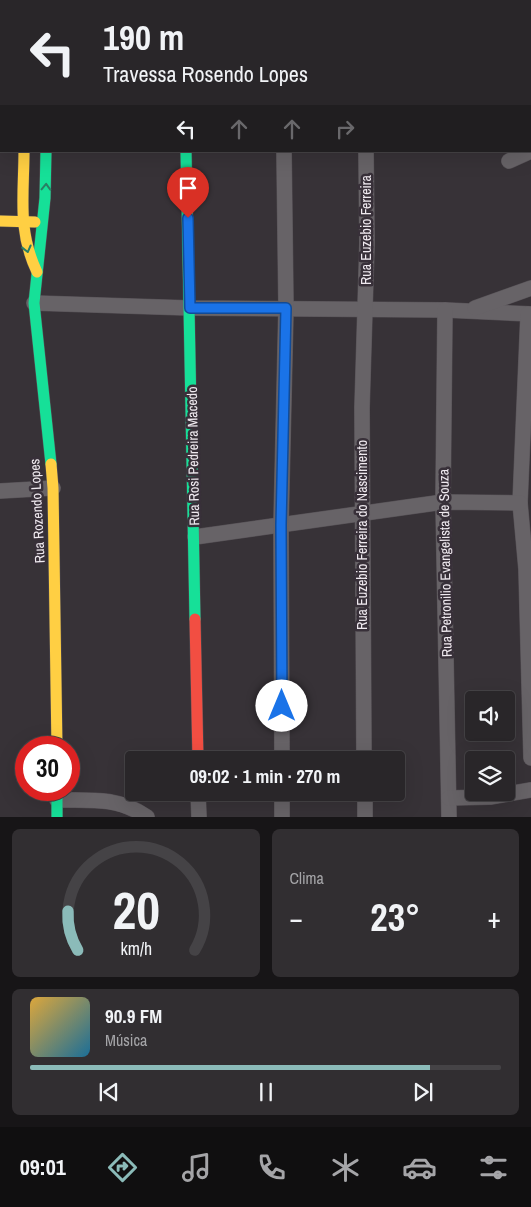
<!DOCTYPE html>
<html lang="pt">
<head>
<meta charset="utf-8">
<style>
  :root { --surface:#292629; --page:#312e31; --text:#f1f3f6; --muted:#a5a5a8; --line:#454346; --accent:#8bbbb9 }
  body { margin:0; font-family:"Archivo Narrow",sans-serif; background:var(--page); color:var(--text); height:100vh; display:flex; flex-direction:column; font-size:19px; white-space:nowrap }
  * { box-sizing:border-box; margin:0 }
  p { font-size:16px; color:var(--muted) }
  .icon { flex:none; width:28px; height:28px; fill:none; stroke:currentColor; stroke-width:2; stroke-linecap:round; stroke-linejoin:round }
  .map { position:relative; height:817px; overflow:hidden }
  .details { display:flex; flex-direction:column; gap:12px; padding:12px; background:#171517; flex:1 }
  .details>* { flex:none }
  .banner { position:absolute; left:0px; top:0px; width:531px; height:152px; box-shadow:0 5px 20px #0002,0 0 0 1px var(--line); background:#292629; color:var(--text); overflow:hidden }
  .buttons { position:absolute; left:465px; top:691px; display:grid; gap:10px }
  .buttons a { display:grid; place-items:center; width:50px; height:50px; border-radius:5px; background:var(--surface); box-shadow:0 5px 20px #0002,0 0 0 1px var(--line); font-size:25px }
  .speed { position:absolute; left:15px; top:736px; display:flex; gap:10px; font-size:25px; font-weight:700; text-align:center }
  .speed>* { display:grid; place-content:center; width:65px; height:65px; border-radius:50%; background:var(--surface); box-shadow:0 5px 20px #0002,0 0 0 1px var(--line); line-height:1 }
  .speed .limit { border:8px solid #d22; background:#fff; color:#111 }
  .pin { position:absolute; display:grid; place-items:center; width:42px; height:42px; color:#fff; margin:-51px -21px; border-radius:50% 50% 50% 0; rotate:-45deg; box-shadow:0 0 5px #0007 }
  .pin .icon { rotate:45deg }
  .me { position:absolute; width:55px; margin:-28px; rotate:0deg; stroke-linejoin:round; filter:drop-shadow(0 0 4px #0008) }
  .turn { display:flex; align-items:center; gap:18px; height:105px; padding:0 20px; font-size:22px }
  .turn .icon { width:65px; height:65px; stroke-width:2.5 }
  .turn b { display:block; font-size:35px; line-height:42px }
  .lanes { display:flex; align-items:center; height:48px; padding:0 20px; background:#0003; justify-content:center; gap:25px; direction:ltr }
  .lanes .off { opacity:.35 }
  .big { font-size:38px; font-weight:700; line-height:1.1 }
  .details .tile { flex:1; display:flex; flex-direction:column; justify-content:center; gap:8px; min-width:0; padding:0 18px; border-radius:8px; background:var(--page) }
  .details .dial { align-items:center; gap:0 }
  .dial svg { height:130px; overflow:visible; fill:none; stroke:var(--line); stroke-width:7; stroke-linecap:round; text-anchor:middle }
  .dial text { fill:var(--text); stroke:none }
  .song { display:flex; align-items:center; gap:15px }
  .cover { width:60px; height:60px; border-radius:8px; background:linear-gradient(135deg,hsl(40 70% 55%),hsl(200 70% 35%)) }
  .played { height:5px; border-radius:2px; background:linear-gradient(90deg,var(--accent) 85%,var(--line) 85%) }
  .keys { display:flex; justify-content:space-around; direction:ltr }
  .heat { display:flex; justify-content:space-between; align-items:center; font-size:28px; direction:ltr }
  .details .tiles { flex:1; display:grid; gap:12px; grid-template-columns:1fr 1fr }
  .tile:last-child { grid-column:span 2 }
  .trip { position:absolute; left:125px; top:751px; width:280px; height:50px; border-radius:5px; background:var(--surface); box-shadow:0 5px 20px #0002,0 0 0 1px var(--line); font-weight:700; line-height:50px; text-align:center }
  .tab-bar { display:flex; height:80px; justify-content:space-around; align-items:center; background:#100f10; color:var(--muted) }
  .tab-bar .icon { width:35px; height:35px }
  .tab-bar .on { color:var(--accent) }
  .tab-bar b { font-size:22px; color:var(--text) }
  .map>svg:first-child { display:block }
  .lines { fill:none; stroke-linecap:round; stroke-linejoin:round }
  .street-casing { stroke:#555055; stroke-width:16 }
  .fast-casing { stroke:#555055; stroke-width:12 }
  .slow-casing { stroke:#555055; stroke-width:12 }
  .jam-casing { stroke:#555055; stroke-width:12 }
  .street { stroke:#676367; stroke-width:15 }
  .fast { stroke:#16e098; stroke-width:11 }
  .slow { stroke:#ffcf43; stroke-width:11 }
  .jam { stroke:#f24e42; stroke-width:11 }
  .oneway { stroke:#297f64 }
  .route-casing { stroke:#114b97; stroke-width:12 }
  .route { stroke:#1a73e8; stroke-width:9 }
  .labels { text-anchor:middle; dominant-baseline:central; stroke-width:5; stroke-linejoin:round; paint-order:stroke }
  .street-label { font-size:14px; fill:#efe9ef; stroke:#383039 }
</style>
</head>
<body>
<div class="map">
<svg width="531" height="817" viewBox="0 0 531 817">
  <rect width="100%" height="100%" fill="#373237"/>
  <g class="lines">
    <g class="street-casing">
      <g id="street">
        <path d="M183,0V1"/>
        <path d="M280,0V1"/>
        <path d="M359,0V1"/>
        <path d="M448,0V1"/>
        <path d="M0,13H1"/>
        <path d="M509,161L531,151"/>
        <path d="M34,303L190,308L445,310L531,314"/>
        <path d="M475,308L531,288"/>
        <path d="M445,310L443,502L449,817"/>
        <path d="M528,314L520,503L526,569L531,758"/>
        <path d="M0,491L53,488"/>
        <path d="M195,537L443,502L520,503"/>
        <path d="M282,760L281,525L286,308L284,151"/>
        <path d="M364,760L362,408L367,243L366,151"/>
        <path d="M198,792L199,817"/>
        <path d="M282,792V817"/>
        <path d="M365,792V817"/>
        <path d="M449,798L490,797L531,790"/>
        <path d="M57,800C91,800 118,797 147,817"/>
      </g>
    </g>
    <g class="fast-casing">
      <g id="fast">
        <path d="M21,0V1"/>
        <path d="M46,151L45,198L34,303L51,464"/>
        <path d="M186,151L195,619"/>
        <path d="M57,790V817"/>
      </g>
    </g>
    <g class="slow-casing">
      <g id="slow">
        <path d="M42,1L43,0"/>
        <path d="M24,151C24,195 17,230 37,272"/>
        <path d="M0,221L35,222"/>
        <path d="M51,464L53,488L57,748"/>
      </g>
    </g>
    <g class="jam-casing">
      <path id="jam" d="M195,619L198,760"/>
    </g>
    <use href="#street" class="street"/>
    <use href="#fast" class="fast"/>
    <use href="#slow" class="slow"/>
    <use href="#jam" class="jam"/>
  </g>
  <defs><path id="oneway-chevron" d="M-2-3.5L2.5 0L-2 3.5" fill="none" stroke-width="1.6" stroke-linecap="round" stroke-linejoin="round" transform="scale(1.25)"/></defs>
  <g class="oneway">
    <use href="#oneway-chevron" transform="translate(46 187) rotate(-88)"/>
    <use href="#oneway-chevron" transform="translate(27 249) rotate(76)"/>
  </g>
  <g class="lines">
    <g class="route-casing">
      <path id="route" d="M188,218L190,308H286L281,525L282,706"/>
    </g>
    <use href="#route" class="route"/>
  </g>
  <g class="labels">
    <g class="street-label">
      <text transform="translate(366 230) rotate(-90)">Rua Euzebio Ferreira</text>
      <text transform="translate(193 456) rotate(-91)">Rua Rosi Pedreira Macedo</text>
      <text transform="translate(37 511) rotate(-93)">Rua Rozendo Lopes</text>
      <text transform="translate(362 535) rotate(-90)">Rua Euzebio Ferreira do Nascimento</text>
      <text transform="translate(445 563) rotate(-91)">Rua Petronilio Evangelista de Souza</text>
    </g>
  </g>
</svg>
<div class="buttons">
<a><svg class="icon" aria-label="sound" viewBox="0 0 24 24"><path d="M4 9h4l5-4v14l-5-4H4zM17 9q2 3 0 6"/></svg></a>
<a><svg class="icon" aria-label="layers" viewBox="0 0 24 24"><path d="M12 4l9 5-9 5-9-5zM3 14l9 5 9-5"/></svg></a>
</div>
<div class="speed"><div class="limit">30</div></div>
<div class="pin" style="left:188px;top:218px;background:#d93025"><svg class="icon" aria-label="arrive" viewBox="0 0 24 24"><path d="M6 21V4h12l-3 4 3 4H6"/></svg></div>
<svg class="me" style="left:282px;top:706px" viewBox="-20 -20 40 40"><circle r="19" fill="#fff"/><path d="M0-13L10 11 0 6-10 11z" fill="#1a73e8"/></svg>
<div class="trip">09:02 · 1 min · 270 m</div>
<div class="banner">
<div class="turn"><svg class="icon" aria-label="left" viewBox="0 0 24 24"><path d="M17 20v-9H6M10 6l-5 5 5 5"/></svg><div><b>190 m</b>Travessa Rosendo Lopes</div></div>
<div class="lanes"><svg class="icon" aria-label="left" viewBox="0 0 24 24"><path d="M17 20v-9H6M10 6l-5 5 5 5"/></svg><svg class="icon off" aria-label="ahead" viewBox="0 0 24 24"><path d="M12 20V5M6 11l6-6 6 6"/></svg><svg class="icon off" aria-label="ahead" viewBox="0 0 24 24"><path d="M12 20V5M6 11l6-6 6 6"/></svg><svg class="icon off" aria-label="right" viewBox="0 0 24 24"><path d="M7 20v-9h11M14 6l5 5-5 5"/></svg></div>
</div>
</div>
<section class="details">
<div class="tiles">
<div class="tile dial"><svg viewBox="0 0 100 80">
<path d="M14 69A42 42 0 1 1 86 69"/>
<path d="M14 69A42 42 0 0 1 8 45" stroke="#8bbbb9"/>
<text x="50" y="56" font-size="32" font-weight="700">20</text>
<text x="50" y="72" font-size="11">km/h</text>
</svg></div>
<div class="tile"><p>Clima</p>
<div class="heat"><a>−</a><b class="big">23°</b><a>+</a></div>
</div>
<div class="tile">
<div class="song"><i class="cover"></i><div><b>90.9 FM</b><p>Música</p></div></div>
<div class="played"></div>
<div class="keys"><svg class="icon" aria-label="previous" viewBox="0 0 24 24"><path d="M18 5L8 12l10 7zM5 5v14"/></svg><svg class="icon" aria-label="pause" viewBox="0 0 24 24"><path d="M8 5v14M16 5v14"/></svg><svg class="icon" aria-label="next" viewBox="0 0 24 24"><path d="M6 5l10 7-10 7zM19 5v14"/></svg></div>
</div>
</div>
</section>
<nav class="tab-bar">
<b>09:01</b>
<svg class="icon on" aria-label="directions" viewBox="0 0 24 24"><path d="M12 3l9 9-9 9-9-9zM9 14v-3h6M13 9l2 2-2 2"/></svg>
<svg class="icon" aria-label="music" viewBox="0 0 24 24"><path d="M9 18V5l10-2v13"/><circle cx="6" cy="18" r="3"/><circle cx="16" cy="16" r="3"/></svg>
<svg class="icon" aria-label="phone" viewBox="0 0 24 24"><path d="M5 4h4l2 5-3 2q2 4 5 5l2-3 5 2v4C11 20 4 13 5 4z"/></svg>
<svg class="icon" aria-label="climate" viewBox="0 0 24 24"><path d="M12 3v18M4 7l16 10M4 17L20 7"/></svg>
<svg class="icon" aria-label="car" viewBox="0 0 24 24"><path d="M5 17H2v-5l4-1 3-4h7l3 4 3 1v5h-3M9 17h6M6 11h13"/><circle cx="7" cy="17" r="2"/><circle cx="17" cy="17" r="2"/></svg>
<svg class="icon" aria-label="filters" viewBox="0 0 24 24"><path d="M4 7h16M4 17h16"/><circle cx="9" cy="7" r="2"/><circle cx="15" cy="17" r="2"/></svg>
</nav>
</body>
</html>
